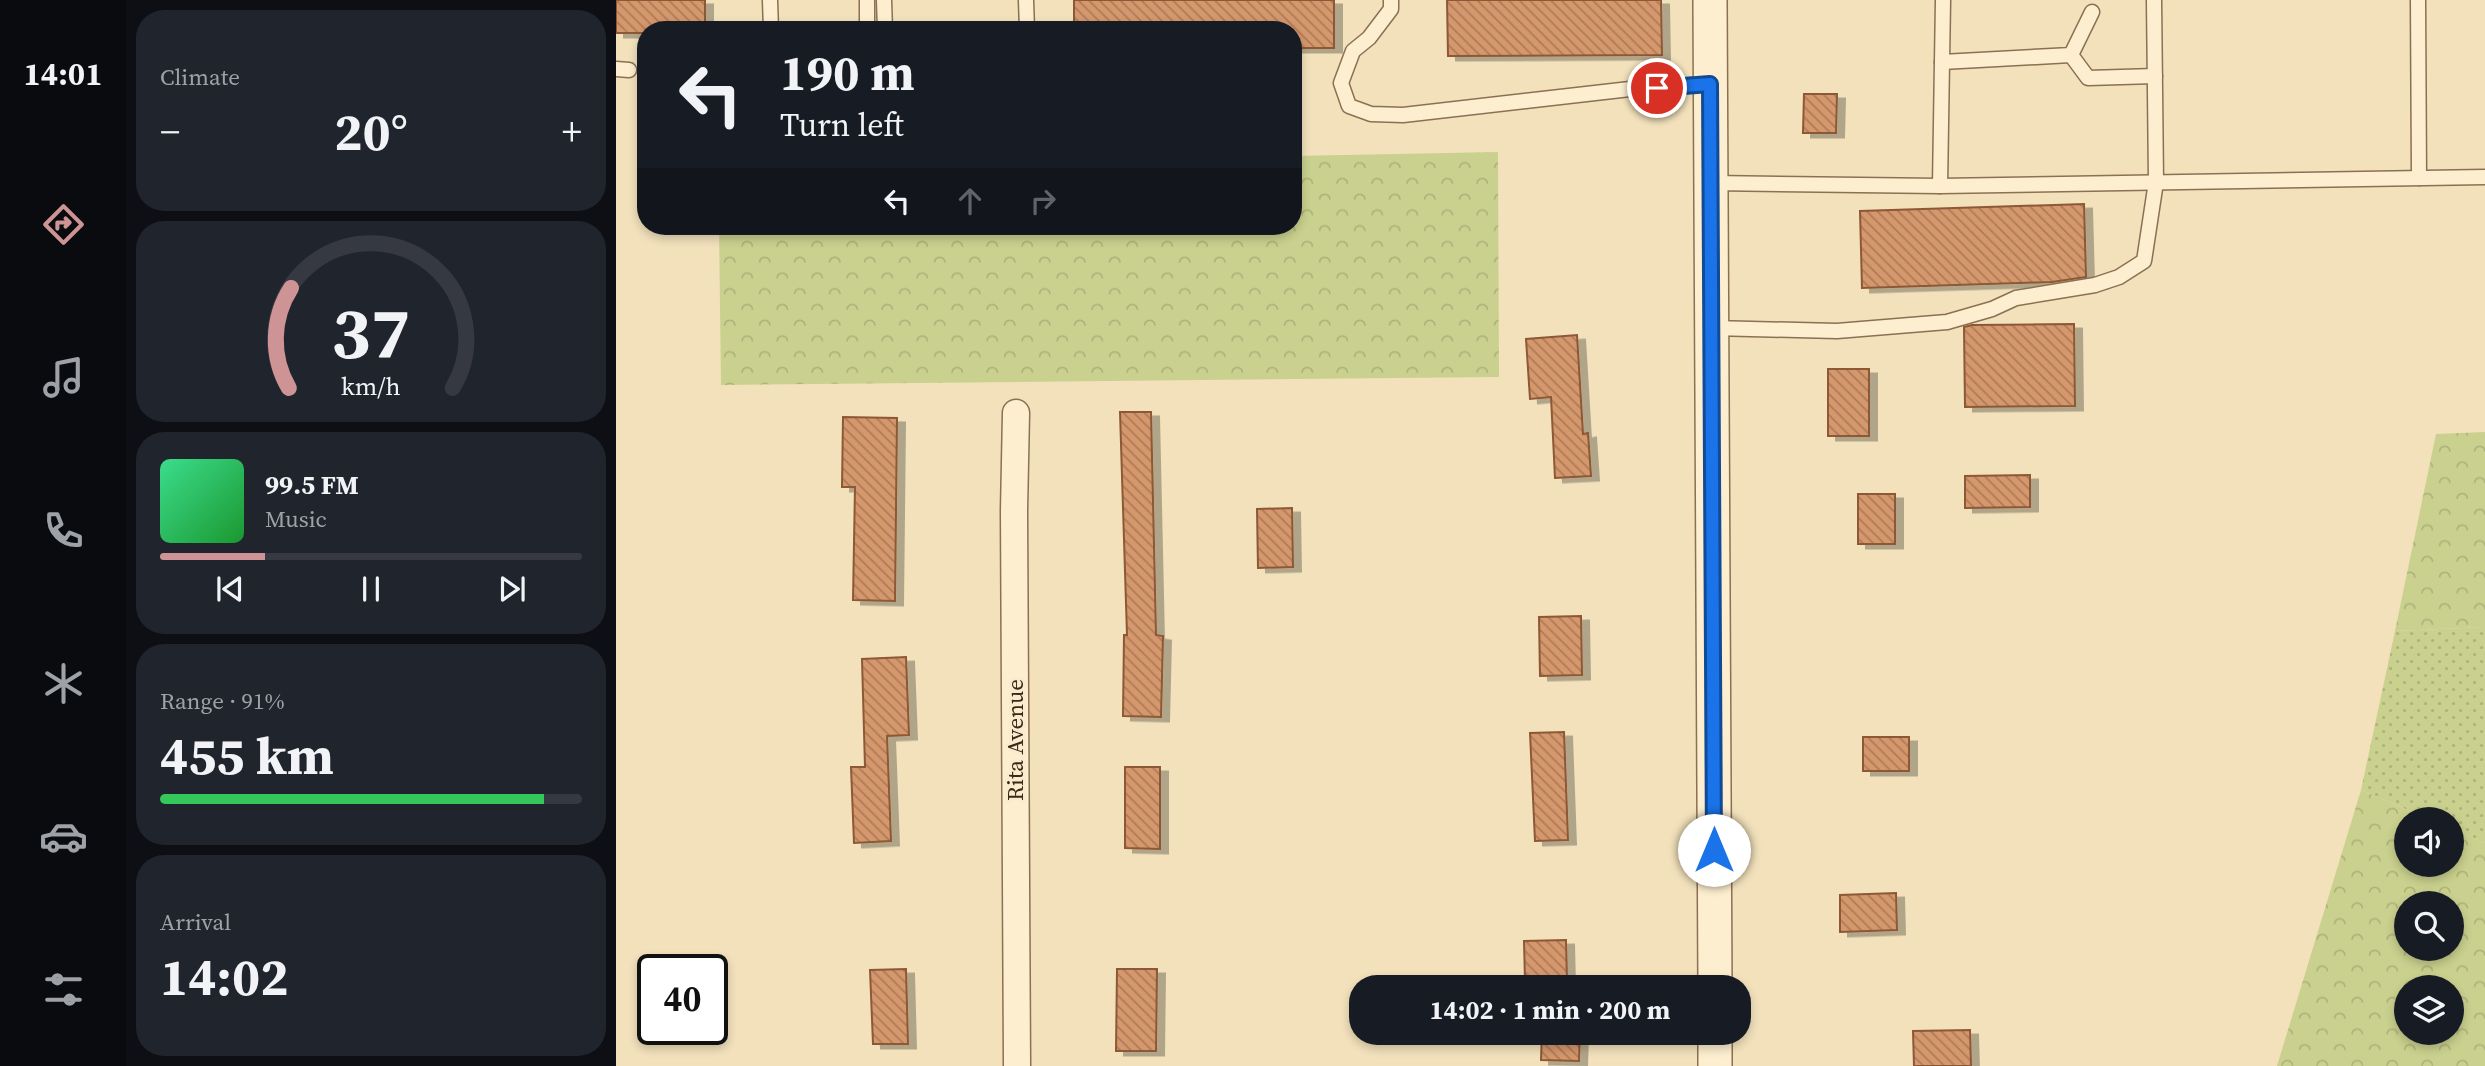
<!DOCTYPE html>
<html lang="en">
<head>
<meta charset="utf-8">
<style>
  :root { --surface:#171b24; --page:#20242c; --text:#f1f3f6; --muted:#9ea1a6; --line:#363941; --accent:#cd9395 }
  body { margin:0; font-family:"Source Serif 4",serif; background:var(--page); color:var(--text); height:100vh; display:flex; flex-direction:column; font-size:26px; white-space:nowrap }
  * { box-sizing:border-box; margin:0 }
  p { font-size:23px; color:var(--muted) }
  .icon { flex:none; width:38px; height:38px; fill:none; stroke:currentColor; stroke-width:2; stroke-linecap:round; stroke-linejoin:round }
  .map { position:relative; flex:1; overflow:hidden }
  .details { display:flex; flex-direction:column; gap:10px; padding:10px; background:#0d0f14; width:490px }
  .details>* { flex:none }
  .guide { position:absolute; left:21px; top:21px; width:665px; height:214px; border-radius:28px; box-shadow:0 4px 10px #0003; background:#171b24; color:var(--text); overflow:hidden }
  .fabs { position:absolute; left:1778px; top:807px; display:grid; gap:14px }
  .fabs a { display:grid; place-items:center; width:70px; height:70px; border-radius:50%; background:var(--surface); box-shadow:0 4px 10px #0003; font-size:35px }
  .speed { position:absolute; left:21px; top:954px; display:flex; gap:14px; font-size:35px; font-weight:700; text-align:center }
  .speed>* { display:grid; place-content:center; width:91px; height:91px; border-radius:50%; background:var(--surface); box-shadow:0 4px 10px #0003; line-height:1 }
  .speed .limit { border:4px solid #111; border-radius:10px; background:#fff; color:#111 }
  .pin { position:absolute; display:grid; place-items:center; width:60px; height:60px; color:#fff; margin:-30px; border:4px solid #fff; border-radius:50%; box-shadow:0 2px 7px #0007 }
  .me { position:absolute; width:77px; margin:-38px; rotate:0deg; stroke-linejoin:round; filter:drop-shadow(0 0 5px #0008) }
  .turn { display:flex; align-items:center; gap:24px; height:147px; padding:0 28px; font-size:32px }
  .turn .icon { width:91px; height:91px; stroke-width:2.5 }
  .turn b { display:block; font-size:49px; line-height:60px }
  .lanes { display:flex; align-items:center; height:66px; padding:0 28px; background:#0003; justify-content:center; gap:35px; direction:ltr }
  .lanes .off { opacity:.35 }
  .big { font-size:52px; font-weight:700; line-height:1.1 }
  .details .card { flex:1; display:flex; flex-direction:column; justify-content:center; gap:10px; min-width:0; padding:0 24px; border-radius:28px; background:var(--page) }
  .details .dial { align-items:center; gap:0 }
  .dial svg { height:182px; overflow:visible; fill:none; stroke:var(--line); stroke-width:7; stroke-linecap:round; text-anchor:middle }
  .dial text { fill:var(--text); stroke:none }
  .song { display:flex; align-items:center; gap:21px }
  .cover { width:84px; height:84px; border-radius:10px; background:linear-gradient(135deg,hsl(150 70% 55%),hsl(130 70% 35%)) }
  .played { height:7px; border-radius:4px; background:linear-gradient(90deg,var(--accent) 25%,var(--line) 25%) }
  .keys { display:flex; justify-content:space-around; direction:ltr }
  .heat { display:flex; justify-content:space-between; align-items:center; font-size:38px; direction:ltr }
  .charge { height:10px; border-radius:5px; background:linear-gradient(90deg,#34c759 91%,var(--line) 0) }
  .trip { position:absolute; left:733px; top:975px; width:402px; height:70px; border-radius:28px; background:var(--surface); box-shadow:0 4px 10px #0003; font-weight:700; line-height:70px; text-align:center }
  main { display:flex; flex:1; min-height:0 }
  .dock { display:flex; flex-direction:column; width:126px; justify-content:space-around; align-items:center; background:#090b0e; color:var(--muted) }
  .dock .icon { width:49px; height:49px }
  .dock .current { color:var(--accent) }
  .dock b { font-size:32px; color:var(--text) }
  .map>svg:first-child { display:block }
  .green { fill:url(#green-dots) }
  .forest { fill:url(#forest-crowns); fill-rule:evenodd }
  .building { fill:url(#building-back-hatch); stroke:#8d5836; stroke-width:2; filter:url(#shadow) }
  .lines { fill:none; stroke-linecap:round; stroke-linejoin:round }
  .service-casing { stroke:#8b7053; stroke-width:17 }
  .minor-casing { stroke:#8b7053; stroke-width:29 }
  .tertiary-casing { stroke:#8b7053; stroke-width:36 }
  .service { stroke:#fceecf; stroke-width:14 }
  .minor { stroke:#fceecf; stroke-width:26 }
  .tertiary { stroke:#fceecf; stroke-width:33 }
  .route-casing { stroke:#114b97; stroke-width:18 }
  .route { stroke:#1a73e8; stroke-width:12 }
  .labels { text-anchor:middle; dominant-baseline:central; stroke-width:6; stroke-linejoin:round; paint-order:stroke }
  .street-label { font-size:23px; fill:#38281a; stroke:#f9ebcb }
</style>
</head>
<body>
<main>
<nav class="dock">
<b>14:01</b>
<svg class="icon current" aria-label="directions" viewBox="0 0 24 24"><path d="M12 3l9 9-9 9-9-9zM9 14v-3h6M13 9l2 2-2 2"/></svg>
<svg class="icon" aria-label="music" viewBox="0 0 24 24"><path d="M9 18V5l10-2v13"/><circle cx="6" cy="18" r="3"/><circle cx="16" cy="16" r="3"/></svg>
<svg class="icon" aria-label="phone" viewBox="0 0 24 24"><path d="M5 4h4l2 5-3 2q2 4 5 5l2-3 5 2v4C11 20 4 13 5 4z"/></svg>
<svg class="icon" aria-label="climate" viewBox="0 0 24 24"><path d="M12 3v18M4 7l16 10M4 17L20 7"/></svg>
<svg class="icon" aria-label="car" viewBox="0 0 24 24"><path d="M5 17H2v-5l4-1 3-4h7l3 4 3 1v5h-3M9 17h6M6 11h13"/><circle cx="7" cy="17" r="2"/><circle cx="17" cy="17" r="2"/></svg>
<svg class="icon" aria-label="filters" viewBox="0 0 24 24"><path d="M4 7h16M4 17h16"/><circle cx="9" cy="7" r="2"/><circle cx="15" cy="17" r="2"/></svg>
</nav>
<section class="details">
<div class="card"><p>Climate</p>
<div class="heat"><a>−</a><b class="big">20°</b><a>+</a></div>
</div>
<div class="card dial"><svg viewBox="0 0 100 80">
<path d="M14 69A42 42 0 1 1 86 69"/>
<path d="M14 69A42 42 0 0 1 15 25" stroke="#cd9395"/>
<text x="50" y="56" font-size="32" font-weight="700">37</text>
<text x="50" y="72" font-size="11">km/h</text>
</svg></div>
<div class="card">
<div class="song"><i class="cover"></i><div><b>99.5 FM</b><p>Music</p></div></div>
<div class="played"></div>
<div class="keys"><svg class="icon" aria-label="previous" viewBox="0 0 24 24"><path d="M18 5L8 12l10 7zM5 5v14"/></svg><svg class="icon" aria-label="pause" viewBox="0 0 24 24"><path d="M8 5v14M16 5v14"/></svg><svg class="icon" aria-label="next" viewBox="0 0 24 24"><path d="M6 5l10 7-10 7zM19 5v14"/></svg></div>
</div>
<div class="card"><p>Range · 91%</p><b class="big">455 km</b><div class="charge"></div></div>
<div class="card"><p>Arrival</p><b class="big">14:02</b></div>
</section>
<div class="map">
<svg width="1869" height="1066" viewBox="0 0 1869 1066">
  <defs>
    <pattern id="green-dots" width="8" height="8" patternUnits="userSpaceOnUse" patternTransform="scale(1.75)"><rect width="8" height="8" fill="#cad18e"/><path d="M2 2h.1M6 6h.1" fill="none" stroke="#aeb37a" stroke-width="1.8" stroke-linecap="round"/></pattern>
    <pattern id="forest-crowns" width="20" height="18" patternUnits="userSpaceOnUse" patternTransform="scale(1.75)"><rect width="20" height="18" fill="#cad18e"/><path d="M2 6a3 3 0 1 1 6 0M12 15a3 3 0 1 1 6 0" fill="none" stroke="#aeb37a"/></pattern>
    <pattern id="building-back-hatch" width="6" height="6" patternUnits="userSpaceOnUse" patternTransform="scale(1.75)"><rect width="6" height="6" fill="#d5976c"/><path d="M-1 5l2 2M0 0l6 6M5-1l2 2" fill="none" stroke="#ae7b58"/></pattern>
    <filter id="shadow"><feDropShadow dx="8" dy="4.5" stdDeviation="0" flood-color="#0004"/></filter>
  </defs>
  <rect width="100%" height="100%" fill="#f2e1bb"/>
  <path class="green" d="M1869,627V843L1836,829V819H1813L1745,790L1779,631Z"/>
  <g class="forest">
    <path d="M882,152L883,377L105,385L103,226H677V156Z"/>
    <path d="M1869,432V627L1779,631L1820,434Z"/>
    <path d="M1745,790L1813,819H1790V864H1836V829L1869,843V1066H1661ZM1790,903H1836V948H1790ZM1790,987H1836V1032H1790Z"/>
  </g>
  <g class="building">
    <path d="M0,0H89V30H30V33H0Z"/>
    <path d="M458,0H718V48H677V30H571V24L458,25Z"/>
    <path d="M831,0H1045L1046,55L832,56Z"/>
    <path d="M1188,94H1221L1220,133H1187Z"/>
    <path d="M1468,204L1470,277L1436,282L1246,288L1244,211Z"/>
    <path d="M1458,324L1459,406L1349,407L1348,327L1356,325Z"/>
    <path d="M961,335L967,434L972,433L975,476L939,478L935,397L914,399L910,339Z"/>
    <rect x="1212" y="369" width="41" height="67"/>
    <path d="M504,412H535L540,635L547,636L545,717L507,716L508,635H511Z"/>
    <path d="M227,417L281,418L279,601L237,600L239,487H226Z"/>
    <path d="M1414,475V507L1349,508V476Z"/>
    <rect x="1242" y="494" width="37" height="50"/>
    <path d="M676,508L677,567L642,568L641,509Z"/>
    <path d="M965,616L966,675L924,676L923,617Z"/>
    <path d="M290,657L293,735L271,736L275,841L238,843L235,767H249L246,659Z"/>
    <path d="M948,732L952,840L919,841L914,733Z"/>
    <rect x="1247" y="737" width="46" height="34"/>
    <path d="M509,767H544V849L509,848Z"/>
    <path d="M1280,893L1281,930L1224,932V895Z"/>
    <path d="M950,940L951,980L909,981L908,941Z"/>
    <path d="M290,969L292,1044H257L254,970Z"/>
    <path d="M501,969H541L540,1051H500Z"/>
    <path d="M1354,1030L1355,1066H1298L1297,1031Z"/>
    <path d="M926,1032H964L963,1061L925,1060Z"/>
  </g>
  <g class="lines">
    <g class="service-casing">
      <g id="service">
        <path d="M154,0L155,30"/>
        <path d="M251,0V30"/>
        <path d="M268,0L269,30"/>
        <path d="M410,0L411,30"/>
        <path d="M775,0V9L753,38L737,51L725,83L733,106L755,114L787,115L1014,89L1094,84"/>
        <path d="M1802,0L1803,178"/>
        <path d="M1455,55L1472,78L1539,76"/>
        <path d="M1326,62L1455,55L1476,12"/>
        <path d="M0,69L13,70"/>
        <path d="M1095,183L1324,186L1869,177"/>
        <path d="M1324,186L1327,0"/>
        <path d="M1096,328L1221,331L1331,322L1376,309L1400,298L1479,285L1503,277L1528,261L1540,182L1538,0"/>
      </g>
    </g>
    <g class="minor-casing">
      <path id="minor" d="M400,413L398,511L401,1066"/>
    </g>
    <g class="tertiary-casing">
      <g id="tertiary">
        <path d="M1094,0L1099,987"/>
        <path d="M1099,1032V1066"/>
      </g>
    </g>
    <use href="#service" class="service"/>
    <use href="#minor" class="minor"/>
    <use href="#tertiary" class="tertiary"/>
  </g>
  <g class="lines">
    <g class="route-casing">
      <path id="route" d="M1041,88L1094,84L1098,850"/>
    </g>
    <use href="#route" class="route"/>
  </g>
  <g class="labels">
    <g class="street-label">
      <text transform="translate(399 740) rotate(-90)">Rita Avenue</text>
    </g>
  </g>
</svg>
<div class="fabs">
<a><svg class="icon" aria-label="sound" viewBox="0 0 24 24"><path d="M4 9h4l5-4v14l-5-4H4zM17 9q2 3 0 6"/></svg></a>
<a><svg class="icon" aria-label="search" viewBox="0 0 24 24"><circle cx="10" cy="10" r="6"/><path d="M15 15l6 6"/></svg></a>
<a><svg class="icon" aria-label="layers" viewBox="0 0 24 24"><path d="M12 4l9 5-9 5-9-5zM3 14l9 5 9-5"/></svg></a>
</div>
<div class="speed"><div class="limit">40</div></div>
<div class="pin" style="left:1041px;top:88px;background:#d93025"><svg class="icon" aria-label="arrive" viewBox="0 0 24 24"><path d="M6 21V4h12l-3 4 3 4H6"/></svg></div>
<svg class="me" style="left:1098px;top:850px" viewBox="-20 -20 40 40"><circle r="19" fill="#fff"/><path d="M0-13L10 11 0 6-10 11z" fill="#1a73e8"/></svg>
<div class="trip">14:02 · 1 min · 200 m</div>
<div class="guide">
<div class="turn"><svg class="icon" aria-label="left" viewBox="0 0 24 24"><path d="M17 20v-9H6M10 6l-5 5 5 5"/></svg><div><b>190 m</b>Turn left</div></div>
<div class="lanes"><svg class="icon" aria-label="left" viewBox="0 0 24 24"><path d="M17 20v-9H6M10 6l-5 5 5 5"/></svg><svg class="icon off" aria-label="ahead" viewBox="0 0 24 24"><path d="M12 20V5M6 11l6-6 6 6"/></svg><svg class="icon off" aria-label="right" viewBox="0 0 24 24"><path d="M7 20v-9h11M14 6l5 5-5 5"/></svg></div>
</div>
</div>
</main>
</body>
</html>
